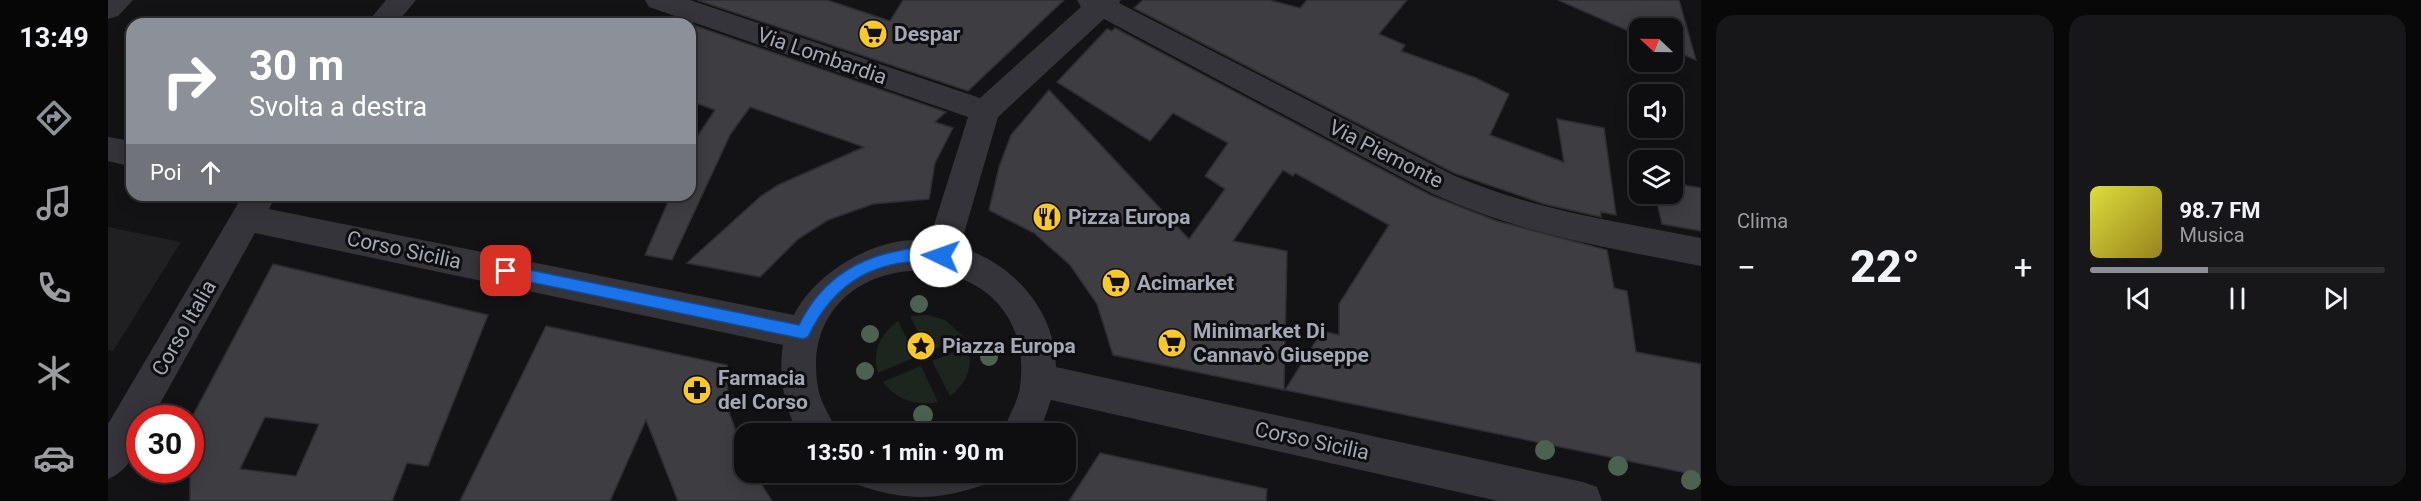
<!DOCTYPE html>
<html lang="it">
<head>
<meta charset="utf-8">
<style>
  :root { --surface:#0e0e10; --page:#171719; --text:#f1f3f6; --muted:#9b9c9f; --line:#2e2e30; --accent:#8c9099 }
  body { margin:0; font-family:Roboto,sans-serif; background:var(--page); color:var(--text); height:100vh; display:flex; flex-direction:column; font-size:22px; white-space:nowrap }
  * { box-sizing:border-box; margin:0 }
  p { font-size:20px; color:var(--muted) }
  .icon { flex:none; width:33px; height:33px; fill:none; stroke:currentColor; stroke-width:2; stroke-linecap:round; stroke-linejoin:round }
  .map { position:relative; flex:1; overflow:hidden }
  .panel { display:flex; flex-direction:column; gap:15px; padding:15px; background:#080809; width:720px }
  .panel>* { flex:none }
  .top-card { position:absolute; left:18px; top:18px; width:570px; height:183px; border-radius:18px; box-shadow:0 3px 15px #0003,0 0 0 2px var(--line); background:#8c9099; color:#fff; overflow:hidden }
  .needle { width:39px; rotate:292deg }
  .buttons { position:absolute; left:1521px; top:18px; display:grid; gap:12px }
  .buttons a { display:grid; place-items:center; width:54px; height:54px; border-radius:12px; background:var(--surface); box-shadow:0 3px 15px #0003,0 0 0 2px var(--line); font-size:30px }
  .speed { position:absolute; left:18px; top:405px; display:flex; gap:12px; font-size:30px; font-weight:700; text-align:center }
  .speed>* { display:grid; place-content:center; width:78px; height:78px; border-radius:50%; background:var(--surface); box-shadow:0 3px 15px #0003,0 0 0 2px var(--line); line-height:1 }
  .speed .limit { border:9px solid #d22; background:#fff; color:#111 }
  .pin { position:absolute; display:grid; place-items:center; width:51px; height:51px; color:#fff; margin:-26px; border-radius:12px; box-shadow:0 3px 9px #0006 }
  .me { position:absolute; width:66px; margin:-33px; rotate:273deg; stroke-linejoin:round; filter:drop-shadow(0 0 4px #0008) }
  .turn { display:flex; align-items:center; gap:21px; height:126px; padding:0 24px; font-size:27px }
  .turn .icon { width:78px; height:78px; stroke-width:2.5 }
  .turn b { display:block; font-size:42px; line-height:51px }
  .then { display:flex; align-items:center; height:57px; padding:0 24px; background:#0003; gap:12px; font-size:22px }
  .big { font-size:45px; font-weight:800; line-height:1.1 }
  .panel .card { flex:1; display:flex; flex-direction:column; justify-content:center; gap:9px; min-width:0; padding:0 21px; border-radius:18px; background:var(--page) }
  .song { display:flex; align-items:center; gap:18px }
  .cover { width:72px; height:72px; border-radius:9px; background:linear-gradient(135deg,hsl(60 70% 55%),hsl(50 70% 35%)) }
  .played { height:6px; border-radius:3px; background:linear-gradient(90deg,var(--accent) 40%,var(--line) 40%) }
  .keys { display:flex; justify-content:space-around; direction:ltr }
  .heat { display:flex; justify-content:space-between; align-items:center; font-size:33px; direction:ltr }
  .panel .tiles { flex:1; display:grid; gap:15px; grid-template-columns:repeat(2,1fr) }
  .trip { position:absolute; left:626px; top:423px; width:342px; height:60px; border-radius:18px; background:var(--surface); box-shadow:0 3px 15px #0003,0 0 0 2px var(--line); font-weight:800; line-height:60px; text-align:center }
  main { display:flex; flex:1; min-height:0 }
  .dock { display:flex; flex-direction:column; width:108px; justify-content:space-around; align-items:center; background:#060606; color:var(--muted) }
  .dock .icon { width:42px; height:42px }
  .dock .on { color:var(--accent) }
  .dock b { font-size:27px; color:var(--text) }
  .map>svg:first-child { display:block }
  .built { fill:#201f22 }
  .green { fill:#1d251f }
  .building { fill:#3e3d42; stroke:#2e2d31; stroke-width:1.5; fill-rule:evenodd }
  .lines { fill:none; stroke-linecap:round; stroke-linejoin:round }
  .minor { fill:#34343a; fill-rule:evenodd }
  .tree { fill:#4c6250 }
  .route { fill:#1a73e8; stroke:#114b97; stroke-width:1.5 }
  .labels { text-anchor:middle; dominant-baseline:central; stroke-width:6; stroke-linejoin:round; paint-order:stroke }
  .poi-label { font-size:21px; font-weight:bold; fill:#a4a8b6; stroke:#0e0e10; text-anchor:start }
  .street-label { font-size:21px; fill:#a4a8b6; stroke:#0e0e10 }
</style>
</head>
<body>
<main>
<nav class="dock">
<b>13:49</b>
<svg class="icon on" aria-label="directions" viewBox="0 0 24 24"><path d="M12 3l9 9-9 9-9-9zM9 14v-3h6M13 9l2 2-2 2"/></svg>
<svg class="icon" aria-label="music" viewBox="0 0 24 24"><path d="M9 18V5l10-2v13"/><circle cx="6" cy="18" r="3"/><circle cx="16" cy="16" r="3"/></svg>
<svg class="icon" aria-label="phone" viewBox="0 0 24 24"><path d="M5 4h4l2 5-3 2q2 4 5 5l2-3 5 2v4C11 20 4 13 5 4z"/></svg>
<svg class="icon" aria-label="climate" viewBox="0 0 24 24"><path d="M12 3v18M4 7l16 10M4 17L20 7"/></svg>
<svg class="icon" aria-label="car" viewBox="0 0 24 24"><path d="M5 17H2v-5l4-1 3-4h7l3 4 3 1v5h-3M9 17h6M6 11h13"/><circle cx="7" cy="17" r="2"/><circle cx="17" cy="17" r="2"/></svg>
</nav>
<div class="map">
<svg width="1593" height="501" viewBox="0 0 1593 501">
  <rect width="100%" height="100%" fill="#131315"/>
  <path class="built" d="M0,227L73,242L5,351L0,350Z"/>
  <g class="green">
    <path d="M820,315L837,320L856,337L820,352L802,316Z"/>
    <path d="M790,321L808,357L770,373C764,350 772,335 790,321Z"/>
    <path d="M860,346C865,367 859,383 842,396L824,361Z"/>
    <path d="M813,366L830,402C807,406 789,400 775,382Z"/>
  </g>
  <g class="building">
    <path d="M589,0H719L782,21L795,0H956L860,91Z"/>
    <path d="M1035,0H1161L1192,8L1199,0H1299L1271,34L1297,45L1293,51L1368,78L1401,94L1382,135L1456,162L1449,119L1496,128L1508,215L1493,212V217L1436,204L1346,173L1026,8Z"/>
    <path d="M1450,0H1571L1588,60L1564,50V28H1532V36Z"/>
    <path d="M582,24L838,112L827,122L845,128L827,163L821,199L765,204L720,220L690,239L652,277L579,263L653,196L670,185L756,147L642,107L622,135L564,260L537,255L563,195H582V147L607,110L582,101Z"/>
    <path d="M1007,28L1322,195L1389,221L1499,250L1506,288L1519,291L1528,352L1593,364V476L1177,390L1214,331L1231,335V304L1281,225L1187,173L1185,176L1175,170L1125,241L1179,251L1176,390L1005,355L989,304L962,265L926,233L881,210L891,167L903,135L941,90L1081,239L1117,189L1097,176L1120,143L1065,113L1042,141L949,82L999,29L1004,31Z"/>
    <path d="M1564,183L1593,188V231L1554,224L1547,194H1564Z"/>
    <path d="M165,264L380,315L320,466L299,463L284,501H82V421ZM157,417L211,424L188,476L132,469Z"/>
    <path d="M438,326L619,365L620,409L636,454V472H646L664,501H570L538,420L502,501H352Z"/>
    <path d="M992,453L1159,489L1158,501H961Z"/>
  </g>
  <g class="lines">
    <g class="minor">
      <path d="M0,0H25L10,16L0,19Z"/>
      <path d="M278,0H308L288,24H258Z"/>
      <path d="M537,0H582L872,98L973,7L969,0H1013L1011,3L1345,175C1424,210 1508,221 1593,238V266C1497,247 1413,234 1323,193L996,19L890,117L852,247C906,264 947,310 948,367L1475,482L1489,487L1494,501H1390L943,400L931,434H894C899,419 910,402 912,387C933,230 684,234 710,388C713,405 724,418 730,434H690C676,404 670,377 675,345L147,233L44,418H32C32,443 25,469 0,479V424L135,195H168L161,209L686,315C707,272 772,233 821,241L860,117L541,7Z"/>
      <path d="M0,137L24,141V167L0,161Z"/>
      <path d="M744,472H881L875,485C829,501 797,501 750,485Z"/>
    </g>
  </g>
  <g class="tree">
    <circle cx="811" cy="304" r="9"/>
    <circle cx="762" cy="334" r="9"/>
    <circle cx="881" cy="357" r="9"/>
    <circle cx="757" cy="371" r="9"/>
    <circle cx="815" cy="415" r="10"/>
    <circle cx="1437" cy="450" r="10"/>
    <circle cx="1510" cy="466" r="10"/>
    <circle cx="1583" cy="480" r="10"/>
  </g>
  <path class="route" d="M808,248L833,251L840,256L833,262C771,257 727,280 700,337L695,339L398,277L391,271L398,265L691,325C715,276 755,254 808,248Z"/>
  <defs>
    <g id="supermarket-disc" transform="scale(1.5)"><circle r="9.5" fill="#f8c928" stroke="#0e0e10"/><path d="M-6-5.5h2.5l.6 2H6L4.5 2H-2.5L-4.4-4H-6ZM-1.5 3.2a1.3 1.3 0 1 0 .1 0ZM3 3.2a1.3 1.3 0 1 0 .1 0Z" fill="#111"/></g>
    <g id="restaurant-disc" transform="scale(1.5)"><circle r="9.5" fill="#f8c928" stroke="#0e0e10"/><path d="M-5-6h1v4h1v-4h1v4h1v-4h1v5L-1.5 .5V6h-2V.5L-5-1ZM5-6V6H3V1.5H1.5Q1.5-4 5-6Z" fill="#111"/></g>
    <g id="sight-disc" transform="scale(1.5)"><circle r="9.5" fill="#f8c928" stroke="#0e0e10"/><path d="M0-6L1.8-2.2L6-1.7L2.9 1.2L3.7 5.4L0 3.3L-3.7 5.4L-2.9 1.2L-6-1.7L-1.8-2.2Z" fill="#111"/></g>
    <g id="pharmacy-disc" transform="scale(1.5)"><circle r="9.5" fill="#f8c928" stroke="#0e0e10"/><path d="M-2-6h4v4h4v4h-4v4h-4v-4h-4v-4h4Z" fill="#111"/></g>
  </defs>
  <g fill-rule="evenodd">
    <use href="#supermarket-disc" x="765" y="34"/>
    <use href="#restaurant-disc" x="939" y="217"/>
    <use href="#supermarket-disc" x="1008" y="283"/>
    <use href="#supermarket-disc" x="1064" y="343"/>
    <use href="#sight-disc" x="813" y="346"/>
    <use href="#pharmacy-disc" x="589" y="390"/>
  </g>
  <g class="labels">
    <g class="poi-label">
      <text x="786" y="34">Despar</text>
      <text x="960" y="217">Pizza Europa</text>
      <text x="1029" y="283">Acimarket</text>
      <text x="1085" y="331">Minimarket Di<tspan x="1085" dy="24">Cannavò Giuseppe</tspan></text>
      <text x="834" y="346">Piazza Europa</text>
      <text x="610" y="378">Farmacia<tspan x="610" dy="24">del Corso</tspan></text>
    </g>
    <g class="street-label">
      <text transform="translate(714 56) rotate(19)">Via Lombardia</text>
      <text transform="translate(1278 154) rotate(27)">Via Piemonte</text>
      <text transform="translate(296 250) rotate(12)">Corso Sicilia</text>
      <text transform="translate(76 328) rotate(-60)">Corso Italia</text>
      <text transform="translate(1204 441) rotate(12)">Corso Sicilia</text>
    </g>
  </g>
</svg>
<div class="buttons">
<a><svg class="needle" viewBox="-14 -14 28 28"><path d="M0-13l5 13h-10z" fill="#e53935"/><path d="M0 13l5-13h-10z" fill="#9b9c9f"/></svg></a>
<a><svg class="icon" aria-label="sound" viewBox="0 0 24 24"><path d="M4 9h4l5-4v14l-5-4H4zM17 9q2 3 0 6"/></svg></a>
<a><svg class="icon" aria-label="layers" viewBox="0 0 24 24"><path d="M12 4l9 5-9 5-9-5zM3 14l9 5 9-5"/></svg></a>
</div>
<div class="speed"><div class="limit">30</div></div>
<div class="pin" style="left:398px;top:271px;background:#d93025"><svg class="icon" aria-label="arrive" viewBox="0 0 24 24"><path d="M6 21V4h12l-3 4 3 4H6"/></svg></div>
<svg class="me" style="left:833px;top:256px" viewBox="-20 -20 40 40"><circle r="19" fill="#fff"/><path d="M0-13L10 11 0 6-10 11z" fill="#1a73e8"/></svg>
<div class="trip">13:50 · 1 min · 90 m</div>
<div class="top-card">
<div class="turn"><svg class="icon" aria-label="right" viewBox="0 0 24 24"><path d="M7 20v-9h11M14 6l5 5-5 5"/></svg><div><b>30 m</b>Svolta a destra</div></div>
<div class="then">Poi<svg class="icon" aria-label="ahead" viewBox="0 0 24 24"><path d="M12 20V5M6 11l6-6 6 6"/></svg></div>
</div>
</div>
<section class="panel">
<div class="tiles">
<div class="card"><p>Clima</p>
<div class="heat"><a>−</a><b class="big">22°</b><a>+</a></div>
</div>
<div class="card">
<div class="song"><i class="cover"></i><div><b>98.7 FM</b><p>Musica</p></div></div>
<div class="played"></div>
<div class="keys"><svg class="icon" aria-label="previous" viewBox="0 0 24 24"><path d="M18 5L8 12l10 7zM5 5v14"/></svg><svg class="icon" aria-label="pause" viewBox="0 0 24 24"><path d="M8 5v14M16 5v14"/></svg><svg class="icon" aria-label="next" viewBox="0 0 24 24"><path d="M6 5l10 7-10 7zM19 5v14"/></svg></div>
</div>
</div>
</section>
</main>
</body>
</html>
